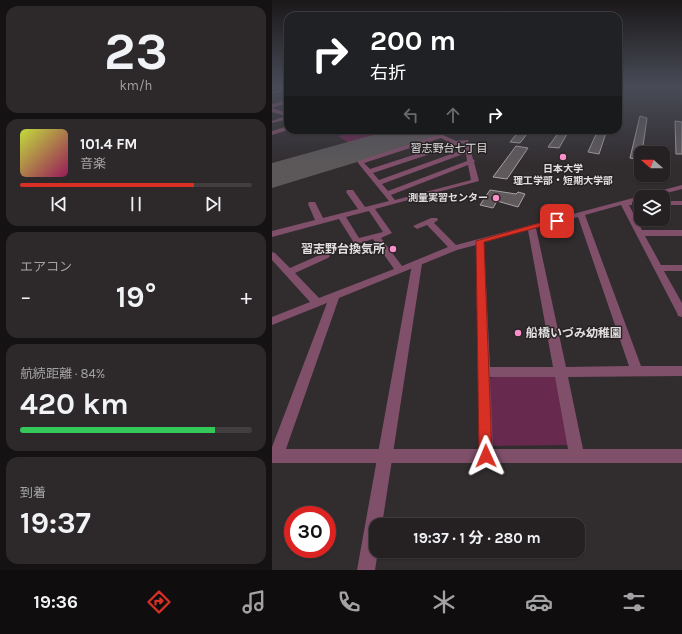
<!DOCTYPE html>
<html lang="ja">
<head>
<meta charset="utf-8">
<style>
  :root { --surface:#252122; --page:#2d292a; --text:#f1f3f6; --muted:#a3a3a5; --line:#423e40; --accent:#d93025 }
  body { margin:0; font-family:Karla,"Noto Sans JP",sans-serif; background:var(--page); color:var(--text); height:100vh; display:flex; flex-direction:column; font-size:15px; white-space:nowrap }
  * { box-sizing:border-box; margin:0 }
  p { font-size:13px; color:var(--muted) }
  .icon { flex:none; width:22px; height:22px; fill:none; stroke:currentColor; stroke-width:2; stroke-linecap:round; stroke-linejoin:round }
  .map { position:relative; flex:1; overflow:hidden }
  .panel { display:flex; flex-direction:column; gap:6px; padding:6px; background:#141213; width:272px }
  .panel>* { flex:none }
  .hud { position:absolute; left:12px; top:12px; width:338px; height:122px; border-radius:12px; box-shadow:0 1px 3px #0004,0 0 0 1px var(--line); background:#202124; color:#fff; overflow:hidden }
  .needle { width:26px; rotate:291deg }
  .fabs { position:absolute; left:362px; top:146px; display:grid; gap:8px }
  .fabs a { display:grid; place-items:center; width:36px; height:36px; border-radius:8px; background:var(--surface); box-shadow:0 1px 3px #0004,0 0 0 1px var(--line); font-size:20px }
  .speed { position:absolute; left:12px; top:506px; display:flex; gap:8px; font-size:20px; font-weight:700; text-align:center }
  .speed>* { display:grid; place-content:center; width:52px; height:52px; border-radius:50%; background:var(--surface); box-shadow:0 1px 3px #0004,0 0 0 1px var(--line); line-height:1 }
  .speed .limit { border:6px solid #d22; background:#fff; color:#111 }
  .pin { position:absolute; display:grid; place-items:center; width:34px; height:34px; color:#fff; margin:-17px; border-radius:8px; box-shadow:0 2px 6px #0006 }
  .me { position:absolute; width:44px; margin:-22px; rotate:359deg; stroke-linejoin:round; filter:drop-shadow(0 0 3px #0008) }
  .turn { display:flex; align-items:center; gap:14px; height:84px; padding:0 20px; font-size:18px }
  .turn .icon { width:52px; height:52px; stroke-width:2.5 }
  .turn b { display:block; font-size:28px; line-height:34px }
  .lanes { display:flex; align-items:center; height:38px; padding:0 20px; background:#0003; justify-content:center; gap:20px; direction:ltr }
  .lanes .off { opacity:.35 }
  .big { font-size:30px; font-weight:700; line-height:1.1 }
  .panel .tile { flex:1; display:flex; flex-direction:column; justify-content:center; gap:6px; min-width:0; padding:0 14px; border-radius:12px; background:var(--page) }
  .panel .dial { align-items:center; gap:0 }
  .dial b { font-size:52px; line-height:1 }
  .song { display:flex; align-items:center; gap:12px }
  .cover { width:48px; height:48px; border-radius:6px; background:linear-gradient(135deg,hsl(70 70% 55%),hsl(330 70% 35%)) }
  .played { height:4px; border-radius:2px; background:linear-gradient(90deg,var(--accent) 75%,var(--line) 75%) }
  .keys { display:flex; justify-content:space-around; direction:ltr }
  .heat { display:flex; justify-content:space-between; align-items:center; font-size:22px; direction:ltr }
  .charge { height:6px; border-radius:3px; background:linear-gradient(90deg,#34c759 84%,var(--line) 0) }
  .trip { position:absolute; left:97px; top:518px; width:216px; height:40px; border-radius:12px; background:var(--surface); box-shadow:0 1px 3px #0004,0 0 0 1px var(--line); font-weight:700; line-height:40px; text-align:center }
  .menu { display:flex; height:64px; justify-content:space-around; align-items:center; background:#0f0d0e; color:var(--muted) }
  .menu .icon { width:28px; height:28px }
  .menu .current { color:var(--accent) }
  .menu b { font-size:18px; color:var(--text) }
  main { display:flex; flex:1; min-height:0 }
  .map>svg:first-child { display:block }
  .green { fill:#67294e }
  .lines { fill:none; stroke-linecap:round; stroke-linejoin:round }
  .runway { fill:#5c585a; fill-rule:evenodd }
  .building { fill:#5f595c; stroke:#a8a1a5 }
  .minor { fill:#804f6a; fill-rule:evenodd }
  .tertiary { fill:#804f6a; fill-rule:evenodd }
  .route { fill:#d93025; stroke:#8d1f18 }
  .poi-dot { fill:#f98fca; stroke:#272224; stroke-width:1.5 }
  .labels { text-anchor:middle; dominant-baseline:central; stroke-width:3; stroke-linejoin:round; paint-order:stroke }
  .far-poi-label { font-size:10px; font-weight:bold; fill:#e1dedf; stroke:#272224 }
  .far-neighbourhood-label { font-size:11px; fill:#e1dedf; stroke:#272224 }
  .poi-label { font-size:12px; font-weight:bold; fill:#e1dedf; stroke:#272224; text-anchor:end }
</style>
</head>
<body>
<main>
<section class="panel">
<div class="tile dial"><b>23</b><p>km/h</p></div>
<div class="tile">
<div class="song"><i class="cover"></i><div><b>101.4 FM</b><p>音楽</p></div></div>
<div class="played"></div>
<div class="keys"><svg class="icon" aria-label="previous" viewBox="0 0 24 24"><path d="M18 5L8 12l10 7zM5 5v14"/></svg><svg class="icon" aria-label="pause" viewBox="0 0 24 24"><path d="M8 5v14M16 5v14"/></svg><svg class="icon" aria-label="next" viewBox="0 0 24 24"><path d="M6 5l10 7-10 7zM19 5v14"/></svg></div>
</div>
<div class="tile"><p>エアコン</p>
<div class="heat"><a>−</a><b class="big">19°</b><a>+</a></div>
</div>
<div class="tile"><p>航続距離 · 84%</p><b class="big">420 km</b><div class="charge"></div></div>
<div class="tile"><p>到着</p><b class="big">19:37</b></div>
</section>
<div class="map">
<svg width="410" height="570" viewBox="0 0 410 570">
  <rect width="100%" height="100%" fill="#312c2e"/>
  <g class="green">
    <path d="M89,130H105L115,135L80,145L66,136Z"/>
    <path d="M221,376H283L299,445L220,446L218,379Z"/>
  </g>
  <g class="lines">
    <path class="runway" d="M119,130H171L167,137L0,188V163Z"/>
  </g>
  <g class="building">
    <path d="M368,116L375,118L369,160L358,158Z"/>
    <path d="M403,121L410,122V154H404Z"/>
    <path d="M248,130H258L248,143L238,142Z"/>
    <path d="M326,130H335L327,154L316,152Z"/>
    <path d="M287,132L295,134L287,148L276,147Z"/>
    <path d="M244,146L256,148L235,179L221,177Z"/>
    <path d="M218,190L244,194L246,192L253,194L246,207L225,201L221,208L208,205Z"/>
  </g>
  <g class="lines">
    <g class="minor">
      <path d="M16,88V90L0,94V92Z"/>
      <path d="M16,100V103L0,108V104Z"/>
      <path d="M0,108L16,113V119L0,123V121L14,116L0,112Z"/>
      <path d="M169,134L184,141L196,140L201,159L203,161L202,162L207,181L103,209L120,233L109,238L130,266L176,247L155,225L145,229L141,226L159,218H165L166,220L162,223L184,245L410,185V189L380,197H369V199L360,202V205H357L370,230H410V236H373L389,265H410V271H392L410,303V317L406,316L405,313L349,205L313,215L369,366H410V376L296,377L311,449H410V463H0V447L55,303L0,325V317L38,302L0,260V252L3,253L18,268L50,254H56L58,256L56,258L23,273L47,298L122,269L101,239L85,244L82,243L67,219L0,237V231L43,220L36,204L37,202H43L51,218L86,209L74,192L75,190H81L93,207L117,201L86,163V161ZM169,138L178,143L98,169L92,163ZM191,143L193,149L107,180L101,173ZM194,153L195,161L116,191L110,184ZM196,165L199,180L123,200L119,195ZM97,211L111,232L87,238L74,217ZM306,217L357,366L294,367L264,228ZM256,230L281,367H218L212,242ZM204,245L207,449H14L67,298L185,250ZM218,377H283L296,449H221Z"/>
      <rect x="391" y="201" width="19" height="4"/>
    </g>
    <g class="tertiary">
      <path d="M16,126V130L0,135V131Z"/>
      <path d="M145,261L150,264L110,525H104V551H106L103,570H85L140,264Z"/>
    </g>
  </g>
  <linearGradient id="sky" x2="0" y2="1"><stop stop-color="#1b1819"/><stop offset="0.52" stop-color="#484b57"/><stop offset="1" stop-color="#484b57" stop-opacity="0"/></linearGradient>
  <rect width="410" height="166" fill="url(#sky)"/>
  <path class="route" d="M282,219L289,221L212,242L220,456L218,460L214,462L209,460L207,456L204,241Z"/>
  <g class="poi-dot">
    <circle cx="291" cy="157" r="4"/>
    <circle cx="224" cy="198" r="4"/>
    <circle cx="121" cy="249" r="4"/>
    <circle cx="246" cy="333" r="4"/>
  </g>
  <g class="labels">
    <g class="far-poi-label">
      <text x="291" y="169">日本大学<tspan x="291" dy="12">理工学部・短期大学部</tspan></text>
      <text x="216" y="198" text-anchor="end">測量実習センター</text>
    </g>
    <g class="far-neighbourhood-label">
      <text x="177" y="148">習志野台七丁目</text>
    </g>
    <g class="poi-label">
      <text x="113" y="249">習志野台換気所</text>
      <text x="254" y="333" text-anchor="start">船橋いづみ幼稚園</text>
    </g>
  </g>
</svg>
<div class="fabs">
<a><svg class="needle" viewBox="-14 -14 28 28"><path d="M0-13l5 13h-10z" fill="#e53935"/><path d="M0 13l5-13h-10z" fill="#a3a3a5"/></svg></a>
<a><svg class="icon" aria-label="layers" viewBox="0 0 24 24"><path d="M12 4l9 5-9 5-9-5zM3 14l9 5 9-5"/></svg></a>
</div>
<div class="speed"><div class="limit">30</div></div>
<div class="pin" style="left:285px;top:221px;background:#d93025"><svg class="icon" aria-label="arrive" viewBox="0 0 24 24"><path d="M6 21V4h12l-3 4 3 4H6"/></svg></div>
<svg class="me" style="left:214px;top:456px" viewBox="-20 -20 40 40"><path d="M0-17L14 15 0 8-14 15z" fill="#d93025" stroke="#fff" stroke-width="4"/></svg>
<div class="trip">19:37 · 1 分 · 280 m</div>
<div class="hud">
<div class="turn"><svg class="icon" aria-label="right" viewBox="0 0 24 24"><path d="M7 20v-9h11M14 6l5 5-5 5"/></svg><div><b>200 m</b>右折</div></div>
<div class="lanes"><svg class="icon off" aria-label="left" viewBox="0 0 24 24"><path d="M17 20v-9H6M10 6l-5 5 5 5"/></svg><svg class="icon off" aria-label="ahead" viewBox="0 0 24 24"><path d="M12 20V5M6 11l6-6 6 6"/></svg><svg class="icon" aria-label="right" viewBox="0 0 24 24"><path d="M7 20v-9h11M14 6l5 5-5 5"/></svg></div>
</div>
</div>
</main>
<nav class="menu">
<b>19:36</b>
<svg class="icon current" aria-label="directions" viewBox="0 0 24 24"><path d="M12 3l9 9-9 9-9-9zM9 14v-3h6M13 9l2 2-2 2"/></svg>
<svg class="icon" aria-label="music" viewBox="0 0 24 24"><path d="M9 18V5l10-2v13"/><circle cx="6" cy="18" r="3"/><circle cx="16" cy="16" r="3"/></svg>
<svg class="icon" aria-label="phone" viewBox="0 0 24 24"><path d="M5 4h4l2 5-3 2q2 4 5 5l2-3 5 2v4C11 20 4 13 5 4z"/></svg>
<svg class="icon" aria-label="climate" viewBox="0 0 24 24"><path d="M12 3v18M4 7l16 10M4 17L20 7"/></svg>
<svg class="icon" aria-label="car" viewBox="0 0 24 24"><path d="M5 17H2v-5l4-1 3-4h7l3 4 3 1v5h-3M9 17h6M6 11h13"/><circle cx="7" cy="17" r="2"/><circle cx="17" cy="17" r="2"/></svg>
<svg class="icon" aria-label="filters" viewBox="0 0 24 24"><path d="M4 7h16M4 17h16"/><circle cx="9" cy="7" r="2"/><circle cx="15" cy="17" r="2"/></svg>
</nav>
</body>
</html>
